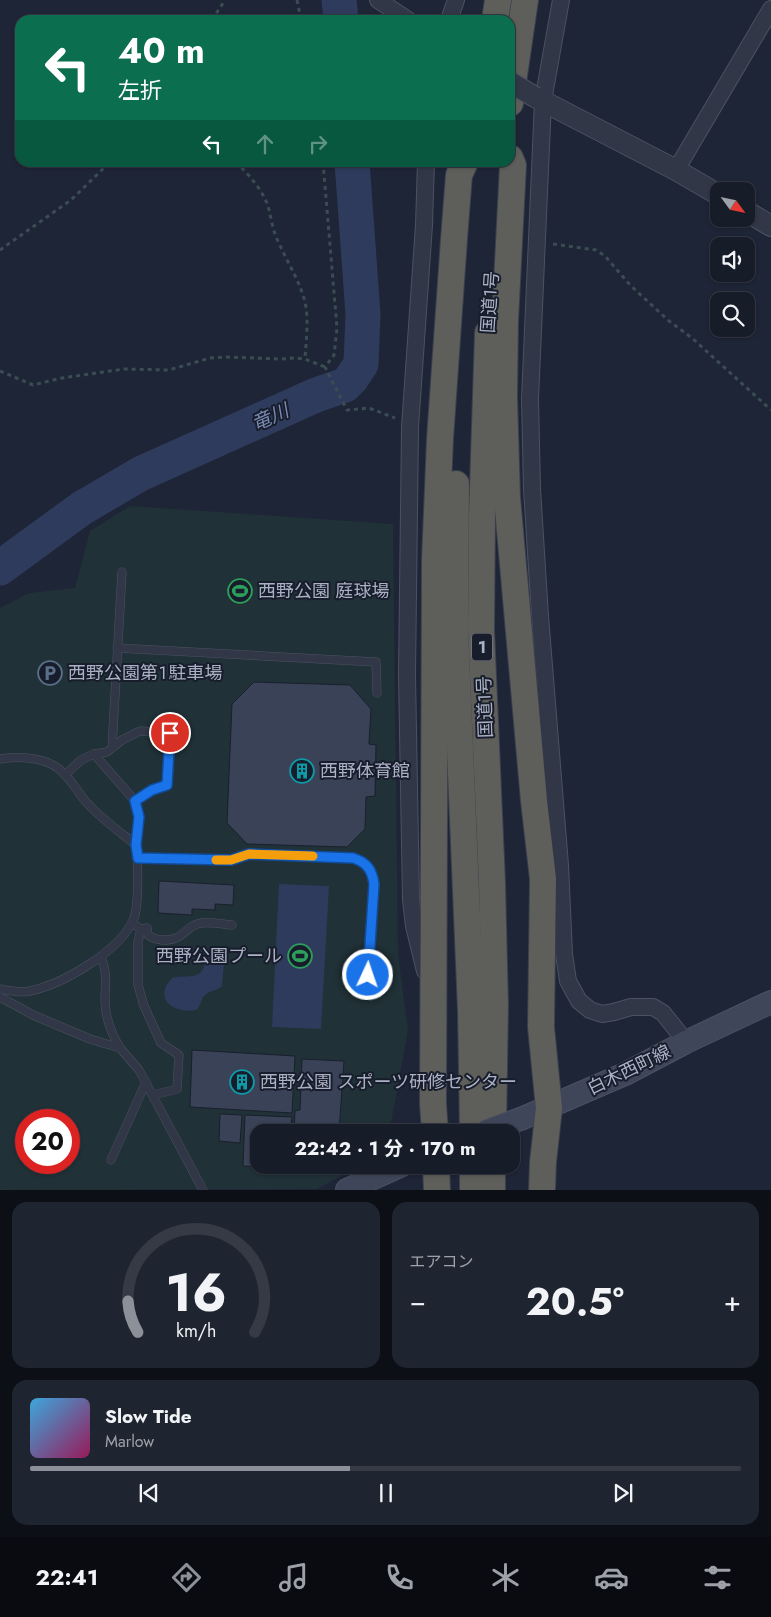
<!DOCTYPE html>
<html lang="ja">
<head>
<meta charset="utf-8">
<style>
  :root { --surface:#161c28; --page:#1f2530; --text:#f1f3f6; --muted:#9ea1a8; --line:#353a45; --accent:#8c9099 }
  body { margin:0; font-family:Jost,"Noto Sans JP",sans-serif; background:var(--page); color:var(--text); height:100vh; display:flex; flex-direction:column; font-size:19px; white-space:nowrap }
  * { box-sizing:border-box; margin:0 }
  p { font-size:16px; color:var(--muted) }
  .icon { flex:none; width:28px; height:28px; fill:none; stroke:currentColor; stroke-width:2; stroke-linecap:round; stroke-linejoin:round }
  .map { position:relative; height:1190px; overflow:hidden }
  .sheet { display:flex; flex-direction:column; gap:12px; padding:12px; background:#0c0f16; flex:1 }
  .sheet>* { flex:none }
  .hud { position:absolute; left:15px; top:15px; width:500px; height:152px; border-radius:15px; box-shadow:0 1px 4px #0004,0 0 0 1px var(--line); background:#0b6e4f; color:#fff; overflow:hidden }
  .needle { width:32px; rotate:123deg }
  .buttons { position:absolute; left:710px; top:182px; display:grid; gap:10px }
  .buttons a { display:grid; place-items:center; width:45px; height:45px; border-radius:10px; background:var(--surface); box-shadow:0 1px 4px #0004,0 0 0 1px var(--line); font-size:25px }
  .speed { position:absolute; left:15px; top:1109px; display:flex; gap:10px; font-size:25px; font-weight:700; text-align:center }
  .speed>* { display:grid; place-content:center; width:65px; height:65px; border-radius:50%; background:var(--surface); box-shadow:0 1px 4px #0004,0 0 0 1px var(--line); line-height:1 }
  .speed .limit { border:8px solid #d22; background:#fff; color:#111 }
  .pin { position:absolute; display:grid; place-items:center; width:42px; height:42px; color:#fff; margin:-21px; border:2px solid #fff; border-radius:50%; box-shadow:0 1px 5px #0007 }
  .me { position:absolute; width:55px; margin:-28px; rotate:3deg; stroke-linejoin:round; filter:drop-shadow(0 0 4px #0008) }
  .turn { display:flex; align-items:center; gap:18px; height:105px; padding:0 20px; font-size:22px }
  .turn .icon { width:65px; height:65px; stroke-width:2.5 }
  .turn b { display:block; font-size:35px; line-height:42px }
  .lanes { display:flex; align-items:center; height:48px; padding:0 20px; background:#0003; justify-content:center; gap:25px; direction:ltr }
  .lanes .off { opacity:.35 }
  .big { font-size:38px; font-weight:700; line-height:1.1 }
  .sheet .card { flex:1; display:flex; flex-direction:column; justify-content:center; gap:8px; min-width:0; padding:0 18px; border-radius:15px; background:var(--page) }
  .sheet .dial { align-items:center; gap:0 }
  .dial svg { height:130px; overflow:visible; fill:none; stroke:var(--line); stroke-width:7; stroke-linecap:round; text-anchor:middle }
  .dial text { fill:var(--text); stroke:none }
  .song { display:flex; align-items:center; gap:15px }
  .cover { width:60px; height:60px; border-radius:8px; background:linear-gradient(135deg,hsl(200 70% 55%),hsl(330 70% 35%)) }
  .played { height:5px; border-radius:2px; background:linear-gradient(90deg,var(--accent) 45%,var(--line) 45%) }
  .keys { display:flex; justify-content:space-around; direction:ltr }
  .heat { display:flex; justify-content:space-between; align-items:center; font-size:28px; direction:ltr }
  .sheet .tiles { flex:1; display:grid; gap:12px; grid-template-columns:1fr 1fr }
  .card:last-child { grid-column:span 2 }
  .trip { position:absolute; left:250px; top:1124px; width:270px; height:50px; border-radius:15px; background:var(--surface); box-shadow:0 1px 4px #0004,0 0 0 1px var(--line); font-weight:700; line-height:50px; text-align:center }
  .dock { display:flex; height:80px; justify-content:space-around; align-items:center; background:#090b10; color:var(--muted) }
  .dock .icon { width:35px; height:35px }
  .dock .on { color:var(--accent) }
  .dock b { font-size:22px; color:var(--text) }
  .map>svg:first-child { display:block }
  .green { fill:#203137; fill-rule:evenodd }
  .water { fill:#2f3b5c }
  .lines { fill:none; stroke-linecap:round; stroke-linejoin:round }
  .river { stroke:#2f3b5c; stroke-width:35 }
  .building { fill:#3a4257; stroke:#191f2d }
  .service-casing { stroke:#4c5262; stroke-width:9 }
  .minor-casing { stroke:#4c5262; stroke-width:18 }
  .tertiary-casing { stroke:#4c5262; stroke-width:22 }
  .secondary-casing { stroke:#4c5262; stroke-width:24 }
  .trunk-casing { stroke:#393f4e; stroke-width:28 }
  .path { stroke:#3a4d52; stroke-width:3; stroke-dasharray:4 4; stroke-linecap:butt }
  .service { stroke:#323747; stroke-width:8 }
  .minor { stroke:#323747; stroke-width:16 }
  .tertiary { stroke:#323747; stroke-width:20 }
  .secondary { stroke:#3f465a; stroke-width:22 }
  .trunk { stroke:#5e5e5a; stroke-width:26 }
  .tertiary-bridge-casing { stroke:#4c5262; stroke-width:22; stroke-linecap:butt }
  .secondary-bridge-casing { stroke:#4c5262; stroke-width:24; stroke-linecap:butt }
  .tertiary-bridge { stroke:#323747; stroke-width:20 }
  .secondary-bridge { stroke:#3f465a; stroke-width:22 }
  .route-casing { stroke:#114b97; stroke-width:12 }
  .route { stroke:#1a73e8; stroke-width:9 }
  .slow { stroke:#f59e0b; stroke-width:9 }
  .labels { text-anchor:middle; dominant-baseline:central; stroke-width:4; stroke-linejoin:round; paint-order:stroke }
  .shield { fill:#171d2b; stroke:#7f8596; stroke-width:1 }
  .shield-label { font-size:16px; font-weight:bold; fill:#abb1c4 }
  .street-label { font-size:18px; fill:#abb1c4; stroke:#171d2b }
  .poi-label { font-size:18px; fill:#abb1c4; stroke:#171d2b; text-anchor:start }
  .water-label { font-size:19px; font-style:italic; fill:#7a8ab2; stroke:#171d2b }
</style>
</head>
<body>
<div class="map">
<svg width="771" height="1190" viewBox="0 0 771 1190">
  <rect width="100%" height="100%" fill="#1e2536"/>
  <path class="green" d="M130,506L393,524L398,954L408,1030L391,1123L384,1132H259V1165H361L317,1189L0,1190V608L29,593L75,588L90,531ZM26,1120H69V1162H26Z"/>
  <g class="water">
    <path d="M279,884L329,886L321,1029L272,1027Z"/>
    <path d="M211,954C218,953 221,958 224,963L222,986C218,991 210,990 205,995C200,999 201,1009 195,1010C182,1013 160,1006 165,989C166,985 170,981 172,978C181,975 196,979 202,971C204,967 206,961 208,956Z"/>
  </g>
  <g class="lines">
    <g class="river">
      <path d="M339,0L341,20"/>
      <path d="M0,568L82,508L140,474L316,395L345,385L351,379L361,364L363,314L352,162"/>
    </g>
  </g>
  <g class="building">
    <path d="M254,682L350,685L371,709L369,744L376,745L375,796L366,797L365,829L347,847L247,844L227,823L232,704Z"/>
    <path d="M159,881L234,885L233,905L215,904V910L192,909V915L158,913Z"/>
    <path d="M192,1050L295,1056L292,1113L190,1107Z"/>
    <path d="M302,1059L344,1061L339,1132H294L295,1111L300,1110Z"/>
    <path d="M220,1114L242,1115L240,1143L219,1141Z"/>
    <path d="M245,1115L292,1117L290,1132H259V1165H288V1169L243,1166Z"/>
  </g>
  <g class="lines">
    <g class="service-casing">
      <g id="service">
        <path d="M117,648L376,662L377,693"/>
        <path d="M112,748L122,572"/>
        <path d="M94,754L107,752L122,740L140,731L170,733L167,785L152,790L135,801"/>
        <path d="M0,759C19,756 44,757 59,769C72,779 78,794 89,805C103,820 120,832 136,845C138,858 139,906 134,918C122,950 63,984 30,991C20,993 10,991 0,989"/>
        <path d="M65,775L81,760L94,754L135,801L139,817L136,845"/>
        <path d="M138,858L231,860L249,854L353,858C366,862 372,869 374,884L367,993"/>
        <path d="M132,923L141,929L138,942V985L144,1006L161,1043L179,1055L177,1089L153,1095"/>
        <path d="M141,929L147,928L148,935C153,939 156,939 162,940C185,941 184,926 201,923C210,922 222,924 232,925"/>
        <path d="M101,957C108,974 105,983 105,1000C105,1018 111,1033 120,1048"/>
        <path d="M0,997L33,1015L90,1039L120,1048L139,1070L203,1190"/>
        <path d="M111,1160L146,1082"/>
      </g>
    </g>
    <g class="minor-casing">
      <g id="minor">
        <path d="M378,0L408,20"/>
        <path d="M561,0L543,101L530,399L532,489L540,616L560,865L564,954L568,981L579,1001L590,1010L602,1014L614,1012L631,1007H653L663,1013L686,1042"/>
        <path d="M449,20L456,0"/>
        <path d="M676,170L771,9"/>
        <path d="M425,971L414,926L411,900L407,675L410,427L424,225L426,162"/>
      </g>
    </g>
    <g class="tertiary-casing">
      <g id="tertiary">
        <path d="M535,97L676,170L719,195"/>
        <path d="M746,211L771,226"/>
      </g>
    </g>
    <g class="secondary-casing">
      <g id="secondary">
        <path d="M523,1118L625,1074L686,1042L771,1002"/>
        <path d="M347,1190L402,1165"/>
      </g>
    </g>
    <g class="trunk-casing">
      <g id="trunk">
        <path d="M495,20L498,0"/>
        <path d="M510,103L525,0"/>
        <path d="M510,158L513,165L505,321L504,397L507,497L534,801L543,879L541,1027L549,1108L543,1162L542,1190"/>
        <path d="M488,333L482,517L481,630L492,882L495,1005L493,1132"/>
        <path d="M456,484L455,629L471,1011L473,1132"/>
        <path d="M435,1132L433,1104L435,560L440,439L454,239L459,175L465,162"/>
        <path d="M436,1165L437,1190"/>
        <path d="M473,1190V1165"/>
        <path d="M492,1190V1165"/>
      </g>
    </g>
    <g class="path">
      <path d="M297,0L301,20"/>
      <path d="M212,20L225,0"/>
      <path d="M236,162C248,174 262,189 268,206C271,216 272,228 277,239C286,260 299,279 305,302C309,320 306,341 305,359"/>
      <path d="M323,162L337,328L334,355L325,367L347,410L369,408L395,418"/>
      <path d="M553,244L596,250L605,256L631,286L669,321L692,338L771,410"/>
      <path d="M0,250L71,200L110,162"/>
      <path d="M0,371L33,385L62,378L124,369L169,370L210,358L226,357L281,359L295,358L305,359L325,367"/>
    </g>
    <use href="#service" class="service"/>
    <use href="#minor" class="minor"/>
    <use href="#tertiary" class="tertiary"/>
    <use href="#secondary" class="secondary"/>
    <use href="#trunk" class="trunk"/>
    <g class="tertiary-bridge-casing">
      <path id="tertiary-bridge" d="M510,82L535,97"/>
    </g>
    <g class="secondary-bridge-casing">
      <path id="secondary-bridge" d="M485,1132L523,1118"/>
    </g>
    <use href="#tertiary-bridge" class="tertiary-bridge"/>
    <use href="#secondary-bridge" class="secondary-bridge"/>
  </g>
  <g class="lines">
    <g class="route-casing">
      <path id="route" d="M170,733L167,785L152,790L135,801L139,817L136,845L138,858L231,860L249,854L353,858C366,862 372,869 374,884L368,975"/>
    </g>
    <use href="#route" class="route"/>
    <path class="slow" d="M216,860H231L249,854L313,856"/>
  </g>
  <defs>
    <g id="stadium-ring" transform="scale(1.25)"><circle r="9.5" fill="#171d2b" stroke="#2e9e5b" stroke-width="1.5"/><path d="M0-5a6.5 5 0 1 0 0 10a6.5 5 0 1 0 0-10ZM-3.5-1.8h7v3.6h-7Z" fill="#2e9e5b"/></g>
    <g id="parking-ring" transform="scale(1.25)"><circle r="9.5" fill="#171d2b" stroke="#5c6f8a" stroke-width="1.5"/><path d="M-3.5-5.5H1a3.5 3.5 0 0 1 0 7H-1V5.5H-3.5ZM-1-3.4V-.6H.8a1.4 1.4 0 0 0 0-2.8Z" fill="#5c6f8a"/></g>
    <g id="building-ring" transform="scale(1.25)"><circle r="9.5" fill="#171d2b" stroke="#0f9aa8" stroke-width="1.5"/><path d="M-4-6H4V6H1V3H-1V6H-4ZM-2.5-4.3h1.7v1.8h-1.7ZM.8-4.3h1.7v1.8H.8ZM-2.5-1h1.7V.8h-1.7ZM.8-1h1.7V.8H.8Z" fill="#0f9aa8"/></g>
  </defs>
  <g fill-rule="evenodd">
    <use href="#stadium-ring" x="240" y="591"/>
    <use href="#parking-ring" x="50" y="673"/>
    <use href="#building-ring" x="302" y="771"/>
    <use href="#stadium-ring" x="300" y="956"/>
    <use href="#building-ring" x="242" y="1082"/>
  </g>
  <g class="labels">
    <rect class="shield" x="472" y="633.5" width="20" height="27" rx="4"/>
    <g class="shield-label">
      <text x="482" y="647">1</text>
    </g>
    <g class="street-label">
      <text transform="translate(490 302) rotate(-86)">国道1号</text>
      <text transform="translate(485 707) rotate(-92)">国道1号</text>
      <text transform="translate(629 1070) rotate(-26)">白木西町線</text>
    </g>
    <g class="poi-label">
      <text x="258" y="591">西野公園 庭球場</text>
      <text x="68" y="673">西野公園第１駐車場</text>
      <text x="320" y="771">西野体育館</text>
      <text x="282" y="956" text-anchor="end">西野公園プール</text>
      <text x="260" y="1082">西野公園 スポーツ研修センター</text>
    </g>
    <g class="water-label">
      <text transform="translate(270 417) rotate(-24)">竜川</text>
    </g>
  </g>
</svg>
<div class="buttons">
<a><svg class="needle" viewBox="-14 -14 28 28"><path d="M0-13l5 13h-10z" fill="#e53935"/><path d="M0 13l5-13h-10z" fill="#9ea1a8"/></svg></a>
<a><svg class="icon" aria-label="sound" viewBox="0 0 24 24"><path d="M4 9h4l5-4v14l-5-4H4zM17 9q2 3 0 6"/></svg></a>
<a><svg class="icon" aria-label="search" viewBox="0 0 24 24"><circle cx="10" cy="10" r="6"/><path d="M15 15l6 6"/></svg></a>
</div>
<div class="speed"><div class="limit">20</div></div>
<div class="pin" style="left:170px;top:733px;background:#d93025"><svg class="icon" aria-label="arrive" viewBox="0 0 24 24"><path d="M6 21V4h12l-3 4 3 4H6"/></svg></div>
<svg class="me" style="left:368px;top:975px" viewBox="-20 -20 40 40"><circle r="17" fill="#1a73e8" stroke="#fff" stroke-width="3"/><path d="M0-11L8 9 0 5-8 9z" fill="#fff"/></svg>
<div class="trip">22:42 · 1 分 · 170 m</div>
<div class="hud">
<div class="turn"><svg class="icon" aria-label="left" viewBox="0 0 24 24"><path d="M17 20v-9H6M10 6l-5 5 5 5"/></svg><div><b>40 m</b>左折</div></div>
<div class="lanes"><svg class="icon" aria-label="left" viewBox="0 0 24 24"><path d="M17 20v-9H6M10 6l-5 5 5 5"/></svg><svg class="icon off" aria-label="ahead" viewBox="0 0 24 24"><path d="M12 20V5M6 11l6-6 6 6"/></svg><svg class="icon off" aria-label="right" viewBox="0 0 24 24"><path d="M7 20v-9h11M14 6l5 5-5 5"/></svg></div>
</div>
</div>
<section class="sheet">
<div class="tiles">
<div class="card dial"><svg viewBox="0 0 100 80">
<path d="M14 69A42 42 0 1 1 86 69"/>
<path d="M14 69A42 42 0 0 1 8 50" stroke="#8c9099"/>
<text x="50" y="56" font-size="32" font-weight="700">16</text>
<text x="50" y="72" font-size="11">km/h</text>
</svg></div>
<div class="card"><p>エアコン</p>
<div class="heat"><a>−</a><b class="big">20.5°</b><a>+</a></div>
</div>
<div class="card">
<div class="song"><i class="cover"></i><div><b>Slow Tide</b><p>Marlow</p></div></div>
<div class="played"></div>
<div class="keys"><svg class="icon" aria-label="previous" viewBox="0 0 24 24"><path d="M18 5L8 12l10 7zM5 5v14"/></svg><svg class="icon" aria-label="pause" viewBox="0 0 24 24"><path d="M8 5v14M16 5v14"/></svg><svg class="icon" aria-label="next" viewBox="0 0 24 24"><path d="M6 5l10 7-10 7zM19 5v14"/></svg></div>
</div>
</div>
</section>
<nav class="dock">
<b>22:41</b>
<svg class="icon on" aria-label="directions" viewBox="0 0 24 24"><path d="M12 3l9 9-9 9-9-9zM9 14v-3h6M13 9l2 2-2 2"/></svg>
<svg class="icon" aria-label="music" viewBox="0 0 24 24"><path d="M9 18V5l10-2v13"/><circle cx="6" cy="18" r="3"/><circle cx="16" cy="16" r="3"/></svg>
<svg class="icon" aria-label="phone" viewBox="0 0 24 24"><path d="M5 4h4l2 5-3 2q2 4 5 5l2-3 5 2v4C11 20 4 13 5 4z"/></svg>
<svg class="icon" aria-label="climate" viewBox="0 0 24 24"><path d="M12 3v18M4 7l16 10M4 17L20 7"/></svg>
<svg class="icon" aria-label="car" viewBox="0 0 24 24"><path d="M5 17H2v-5l4-1 3-4h7l3 4 3 1v5h-3M9 17h6M6 11h13"/><circle cx="7" cy="17" r="2"/><circle cx="17" cy="17" r="2"/></svg>
<svg class="icon" aria-label="filters" viewBox="0 0 24 24"><path d="M4 7h16M4 17h16"/><circle cx="9" cy="7" r="2"/><circle cx="15" cy="17" r="2"/></svg>
</nav>
</body>
</html>
